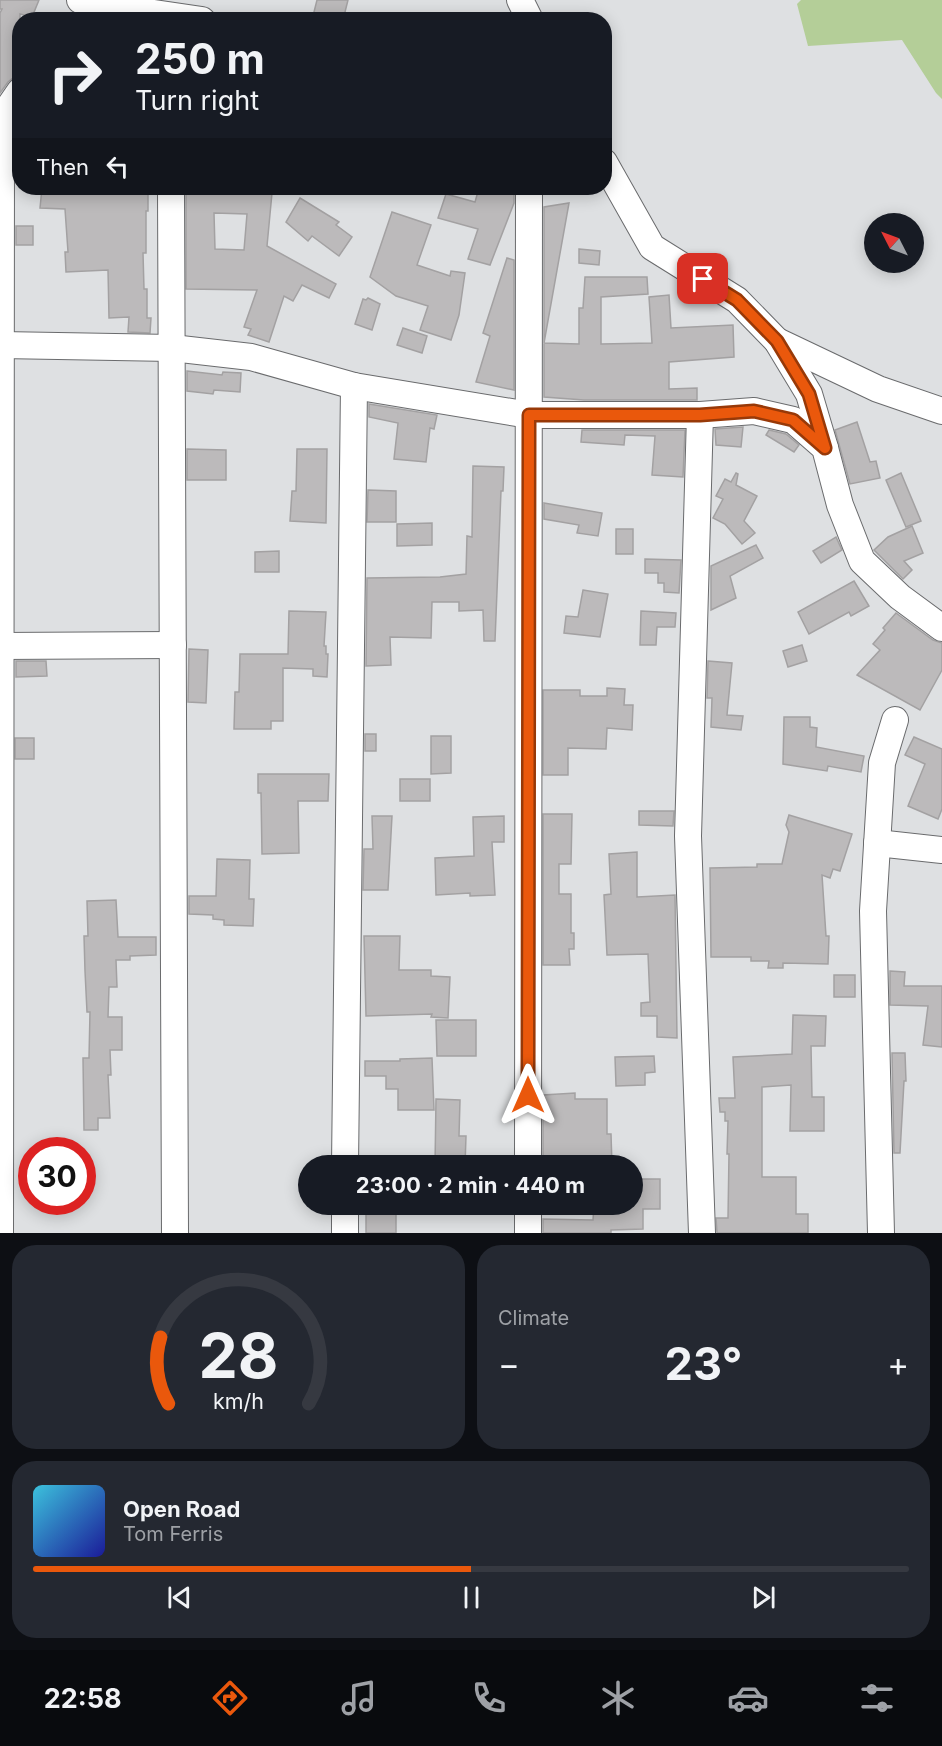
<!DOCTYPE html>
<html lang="en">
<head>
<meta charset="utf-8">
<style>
  :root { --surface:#171b24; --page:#242831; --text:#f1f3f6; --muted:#9ea1a6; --line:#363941; --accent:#ea580c }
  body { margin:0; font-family:Inter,sans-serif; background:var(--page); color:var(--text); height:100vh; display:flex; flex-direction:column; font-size:22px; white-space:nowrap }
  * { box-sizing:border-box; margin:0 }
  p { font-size:20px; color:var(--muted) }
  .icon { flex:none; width:33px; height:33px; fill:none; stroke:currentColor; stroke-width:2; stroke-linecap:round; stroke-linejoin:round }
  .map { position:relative; height:1233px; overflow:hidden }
  .drawer { display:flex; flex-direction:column; gap:12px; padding:12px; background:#0d0f14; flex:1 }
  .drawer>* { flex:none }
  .banner { position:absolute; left:12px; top:12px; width:600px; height:183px; border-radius:24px; box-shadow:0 3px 15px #0003; background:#171b24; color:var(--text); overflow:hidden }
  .needle { width:39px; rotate:312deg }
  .controls { position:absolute; left:864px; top:213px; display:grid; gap:12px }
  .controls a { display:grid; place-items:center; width:60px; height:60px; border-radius:50%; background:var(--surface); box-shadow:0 3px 15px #0003; font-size:30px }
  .speed { position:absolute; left:18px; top:1137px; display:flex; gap:12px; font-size:30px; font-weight:700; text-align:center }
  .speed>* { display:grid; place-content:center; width:78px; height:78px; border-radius:50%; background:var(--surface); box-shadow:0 3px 15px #0003; line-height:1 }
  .speed .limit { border:9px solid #d22; background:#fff; color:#111 }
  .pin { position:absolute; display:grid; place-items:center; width:51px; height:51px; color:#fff; margin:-26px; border-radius:12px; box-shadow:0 3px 9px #0006 }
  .me { position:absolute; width:66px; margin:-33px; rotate:0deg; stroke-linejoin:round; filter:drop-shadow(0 0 4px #0008) }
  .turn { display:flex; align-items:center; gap:21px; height:126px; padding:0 24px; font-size:27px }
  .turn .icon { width:78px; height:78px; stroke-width:2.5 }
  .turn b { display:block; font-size:42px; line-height:51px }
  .then { display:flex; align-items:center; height:57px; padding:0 24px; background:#0003; gap:12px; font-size:22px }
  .big { font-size:45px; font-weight:700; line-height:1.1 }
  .drawer .tile { flex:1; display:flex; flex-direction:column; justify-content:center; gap:9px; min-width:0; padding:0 21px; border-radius:24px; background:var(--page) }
  .drawer .dial { align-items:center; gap:0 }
  .dial svg { height:156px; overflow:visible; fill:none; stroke:var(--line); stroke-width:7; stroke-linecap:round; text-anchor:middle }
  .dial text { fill:var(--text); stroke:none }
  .song { display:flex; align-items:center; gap:18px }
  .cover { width:72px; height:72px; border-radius:9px; background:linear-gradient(135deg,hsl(190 70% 55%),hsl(240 70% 35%)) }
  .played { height:6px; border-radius:3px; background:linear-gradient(90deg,var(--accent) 50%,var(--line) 50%) }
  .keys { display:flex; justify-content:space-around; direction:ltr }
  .heat { display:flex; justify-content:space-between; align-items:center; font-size:33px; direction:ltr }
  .drawer .tiles { flex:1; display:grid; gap:12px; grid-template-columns:1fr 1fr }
  .tile:last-child { grid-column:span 2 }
  .trip { position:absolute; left:298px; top:1155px; width:345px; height:60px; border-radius:30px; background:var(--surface); box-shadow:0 3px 15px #0003; font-weight:700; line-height:60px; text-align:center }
  .tabs { display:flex; height:96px; justify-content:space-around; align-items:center; background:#090b0e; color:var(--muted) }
  .tabs .icon { width:42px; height:42px }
  .tabs .current { color:var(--accent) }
  .tabs b { font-size:27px; color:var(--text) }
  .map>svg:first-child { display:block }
  .green { fill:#b4ce98 }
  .building { fill:#bcbabb; stroke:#a3a1a2; stroke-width:1.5; fill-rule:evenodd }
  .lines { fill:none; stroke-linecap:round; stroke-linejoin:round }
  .minor-casing { stroke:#6a6b6d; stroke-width:28 }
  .minor { stroke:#fff; stroke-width:26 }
  .route-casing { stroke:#983908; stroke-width:15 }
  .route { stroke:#ea580c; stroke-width:10 }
</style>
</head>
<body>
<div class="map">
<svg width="942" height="1233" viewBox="0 0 942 1233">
  <rect width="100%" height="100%" fill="#dee0e2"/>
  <path class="green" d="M801,0H942V99L936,93L902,40L808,46L797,4Z"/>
  <g class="building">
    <path d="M0,0H39L32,17L20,14V76L13,78L8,82L0,93V13L2,9H0Z"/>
    <path d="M317,0H348L343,20H328L313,16Z"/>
    <path d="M42,188L84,189V188H148V211H146V253H143L144,289H147V318H151L150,333L128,332L129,317L109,318L108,270L66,272L65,252H68L65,209L40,208Z"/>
    <path d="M479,188H514V203L490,265L468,259L478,229L438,218L446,194L475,202Z"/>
    <path d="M217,193H272L267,246L336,284L329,298L302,285L293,301L284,296L269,342L248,335L251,329L244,327L257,290L186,289V194ZM214,213L247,214L244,250L215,249Z"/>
    <path d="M300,198L339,222L336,225L352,237L339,256L312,236L308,241L286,222Z"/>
    <path d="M569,203L544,343L579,344V308H583L585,277H647L648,294L601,297V344L652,343L649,297L669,295L671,328L733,325L734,357L669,362V389L697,388V400H584L544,397V207Z"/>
    <path d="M392,212L431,225L417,265L450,276L451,271L465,273L459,315L451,340L420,330L428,306L396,296L370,277Z"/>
    <rect x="16" y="226" width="17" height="19"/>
    <path d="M579,249L600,251L599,265L579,263Z"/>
    <path d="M507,258L514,260V390L476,382L490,336L483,333Z"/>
    <path d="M368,298L380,304L372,330L355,324L363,299L366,300Z"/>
    <path d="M403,328L427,336L422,353L397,345Z"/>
    <path d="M187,371L222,375L223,372L241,373L240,392L214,390L213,394L187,391Z"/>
    <path d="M369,404L437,415L434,429L430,428L426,462L394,459L398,423L369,417Z"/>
    <path d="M857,422L870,462L876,461L880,478L850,484L835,430Z"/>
    <path d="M743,427L741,447L716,445L715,429Z"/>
    <path d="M582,430H685L683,477L652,475L655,436L625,435L624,445L581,442Z"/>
    <path d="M769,430L786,434L799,445L794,452L766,435Z"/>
    <path d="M187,449L226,450V480H187Z"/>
    <path d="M297,449H327L326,523L290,521L292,491H296Z"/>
    <path d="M473,466L504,467L503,491H501L495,641H484L483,610L459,611V602H432L431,638L390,637L391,665L366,666L367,578L440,577L466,574L467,536L472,537Z"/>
    <path d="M736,473L738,474L736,485L757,496L744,521L755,533L742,544L725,524L713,518L723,499L716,496L725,479L731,482Z"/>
    <path d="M901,473L921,521L906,527L886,480Z"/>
    <path d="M368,490L396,491V522H367Z"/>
    <path d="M544,503L602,513L598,536L577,533L579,525L544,519Z"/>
    <path d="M432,523V545L397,546V524Z"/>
    <path d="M912,526L923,553L904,561L912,570L903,579L874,550L888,537Z"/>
    <rect x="616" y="529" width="17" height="25"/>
    <path d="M836,537L842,550L821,563L813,551Z"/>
    <path d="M756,545L763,558L730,576L736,598L711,610V566Z"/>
    <path d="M279,551V572H255V552Z"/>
    <path d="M645,559L681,560L679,593L664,592V583H658V573H645Z"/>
    <path d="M854,581L869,606L851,616L849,612L809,634L798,612Z"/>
    <path d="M583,590L608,594L600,637L564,633L566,616L578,617Z"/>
    <path d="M289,611L326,612L324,646H326V654H328L327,677L313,676V669L283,668V721H271V729H234L235,692H239L240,654H288Z"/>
    <path d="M641,611L676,613L675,627H657L656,645H640Z"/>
    <path d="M896,613L933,640L942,643V670L920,710L857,675L880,650L873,644L885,630L883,628Z"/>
    <path d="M802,645L807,661L788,667L783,651Z"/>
    <path d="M189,649L208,650L206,703L188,702Z"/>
    <path d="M16,661H46L47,676L16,677Z"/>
    <path d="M708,661L732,663L727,715L743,716L741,730L711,727L712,698H707Z"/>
    <path d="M607,688L625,689L624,705H633L632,730L607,728L606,749L568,748V775H543V690H580V696H607Z"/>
    <path d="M784,717H810V727L817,728L816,747L864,756L861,772L828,766L827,771L783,764Z"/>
    <rect x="365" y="734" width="11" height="17"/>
    <path d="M431,736H451V773L431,774Z"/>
    <path d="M914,737L942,749V809L938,819L908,806L925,764L905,755Z"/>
    <rect x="15" y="738" width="19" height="21"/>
    <path d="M258,774H329L328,801H298L299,853L262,854L261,793H258Z"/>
    <rect x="400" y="779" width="30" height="22"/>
    <path d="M639,811H674L673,826L639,825Z"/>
    <path d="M543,814H572L571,864H559V894H571V933H574V949H569L570,965H543Z"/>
    <path d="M789,815L852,834L840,871L833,869L830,878L822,875L826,936H829L828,964L783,963V968H768L769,961H751V957H711L710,868L757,867V864H782L789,832L786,825Z"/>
    <path d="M372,816H392L388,890H363L364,849H373Z"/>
    <path d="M504,816V842H492L495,895L470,896V893L436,895L435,858L474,856L473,817Z"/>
    <path d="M637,852V897L675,895L677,1038L657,1037V1016H641V1003L650,1002L648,954L607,955L604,895L611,894L609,854Z"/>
    <path d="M217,859L250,860L249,899H254L253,926L224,925V920L213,919V915L189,914V896H216Z"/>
    <path d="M116,900L118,937H156V955L130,956V960H116L117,987H109L108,1017H122V1050H110L111,1075H108L110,1118H98V1130H84L83,1058H89L90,1012H87L85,971L84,936H88L87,901Z"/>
    <path d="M364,936H400L399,970H431V976L450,977L448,1018L431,1017L432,1014L366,1016Z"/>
    <path d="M890,971L905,972L904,986H942V1047L923,1045L928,1006L890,1005Z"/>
    <rect x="834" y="975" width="21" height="22"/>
    <path d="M793,1015L826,1016L825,1046H811L812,1097H824V1131H790L791,1085L762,1087V1177H796V1214H808V1233H717L716,1218H728L729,1154H727L728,1121H725V1112H720L719,1098H735L733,1057L792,1054Z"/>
    <path d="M436,1020H476V1056H437Z"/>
    <path d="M892,1053H905L906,1081H904L900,1153H894Z"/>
    <path d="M654,1056L655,1072L645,1073V1085L616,1086L615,1057Z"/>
    <path d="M432,1058L434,1110H398V1089H386V1076H365V1061H400V1059Z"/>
    <path d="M575,1093V1099H607V1134H611L612,1166H543V1095Z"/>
    <path d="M436,1099L460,1100L459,1136H466L465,1166H435Z"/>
    <path d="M633,1179H660V1209H643V1229L611,1230V1233H543V1219L593,1220L594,1204H633Z"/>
    <rect x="366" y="1204" width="30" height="29"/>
  </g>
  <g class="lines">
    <g class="minor-casing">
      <g id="minor">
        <path d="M80,0L112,7L202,20"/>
        <path d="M520,0L530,20"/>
        <path d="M604,162L652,247L737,300L777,341L809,394L825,448"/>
        <path d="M171,188L175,1233"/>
        <path d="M777,341L878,389L942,411"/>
        <path d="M1,345L172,348L251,357L354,386L529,415H700L754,411L793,420L825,448L840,505L862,561L900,597L942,628"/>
        <path d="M700,415L688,836L702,1233"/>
        <path d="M0,646L173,645"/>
        <path d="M877,843L942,850"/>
        <path d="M345,1166L354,386"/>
        <path d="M528,1166L529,188"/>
        <path d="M0,1233L1,144L11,104L20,91"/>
        <path d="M345,1233V1204"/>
        <path d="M528,1233V1204"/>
        <path d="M881,1233L873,911L882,763L895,720"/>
      </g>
    </g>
    <use href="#minor" class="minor"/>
  </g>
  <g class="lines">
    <g class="route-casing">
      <path id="route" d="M528,1095L529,415H700L754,411L793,420L825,448L809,394L777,341L737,300L703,279"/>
    </g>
    <use href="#route" class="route"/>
  </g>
</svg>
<div class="controls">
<a><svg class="needle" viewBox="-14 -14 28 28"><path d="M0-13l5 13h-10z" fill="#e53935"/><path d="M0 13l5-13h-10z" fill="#9ea1a6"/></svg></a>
</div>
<div class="speed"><div class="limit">30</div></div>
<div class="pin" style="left:703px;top:279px;background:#d93025"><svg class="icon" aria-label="arrive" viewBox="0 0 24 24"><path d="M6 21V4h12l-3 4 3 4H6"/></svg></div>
<svg class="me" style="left:528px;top:1095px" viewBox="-20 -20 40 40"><path d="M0-17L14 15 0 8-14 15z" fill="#ea580c" stroke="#fff" stroke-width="4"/></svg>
<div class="trip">23:00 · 2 min · 440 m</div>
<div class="banner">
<div class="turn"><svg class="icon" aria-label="right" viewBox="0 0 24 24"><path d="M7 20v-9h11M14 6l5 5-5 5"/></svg><div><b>250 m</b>Turn right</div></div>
<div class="then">Then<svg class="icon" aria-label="left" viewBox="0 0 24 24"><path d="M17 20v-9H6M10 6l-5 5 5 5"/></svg></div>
</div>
</div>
<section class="drawer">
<div class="tiles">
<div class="tile dial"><svg viewBox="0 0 100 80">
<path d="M14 69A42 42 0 1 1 86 69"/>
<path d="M14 69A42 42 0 0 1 10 35" stroke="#ea580c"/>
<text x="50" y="56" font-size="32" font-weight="700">28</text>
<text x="50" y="72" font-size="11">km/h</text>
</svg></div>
<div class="tile"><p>Climate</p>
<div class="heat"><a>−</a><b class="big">23°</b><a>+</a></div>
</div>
<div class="tile">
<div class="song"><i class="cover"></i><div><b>Open Road</b><p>Tom Ferris</p></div></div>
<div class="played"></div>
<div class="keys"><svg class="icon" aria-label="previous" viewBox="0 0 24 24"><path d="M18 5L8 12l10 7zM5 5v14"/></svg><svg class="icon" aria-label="pause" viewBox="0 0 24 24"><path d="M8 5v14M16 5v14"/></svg><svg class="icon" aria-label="next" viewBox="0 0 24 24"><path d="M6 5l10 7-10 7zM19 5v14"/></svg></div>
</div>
</div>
</section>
<nav class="tabs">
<b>22:58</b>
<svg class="icon current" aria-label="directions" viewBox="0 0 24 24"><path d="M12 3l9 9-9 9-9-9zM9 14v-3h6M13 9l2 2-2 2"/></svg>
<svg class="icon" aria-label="music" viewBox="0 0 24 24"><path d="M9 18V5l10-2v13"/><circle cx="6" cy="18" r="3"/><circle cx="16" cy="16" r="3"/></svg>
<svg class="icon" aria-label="phone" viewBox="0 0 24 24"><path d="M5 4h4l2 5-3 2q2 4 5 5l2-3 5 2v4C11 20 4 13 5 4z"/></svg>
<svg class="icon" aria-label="climate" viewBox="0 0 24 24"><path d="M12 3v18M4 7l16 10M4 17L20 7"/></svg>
<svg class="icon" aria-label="car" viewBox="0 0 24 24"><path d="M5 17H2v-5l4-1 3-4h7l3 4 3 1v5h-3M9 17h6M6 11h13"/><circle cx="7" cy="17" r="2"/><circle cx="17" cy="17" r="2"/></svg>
<svg class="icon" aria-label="filters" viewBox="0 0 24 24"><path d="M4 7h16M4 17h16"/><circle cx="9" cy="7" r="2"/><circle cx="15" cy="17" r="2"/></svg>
</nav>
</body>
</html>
